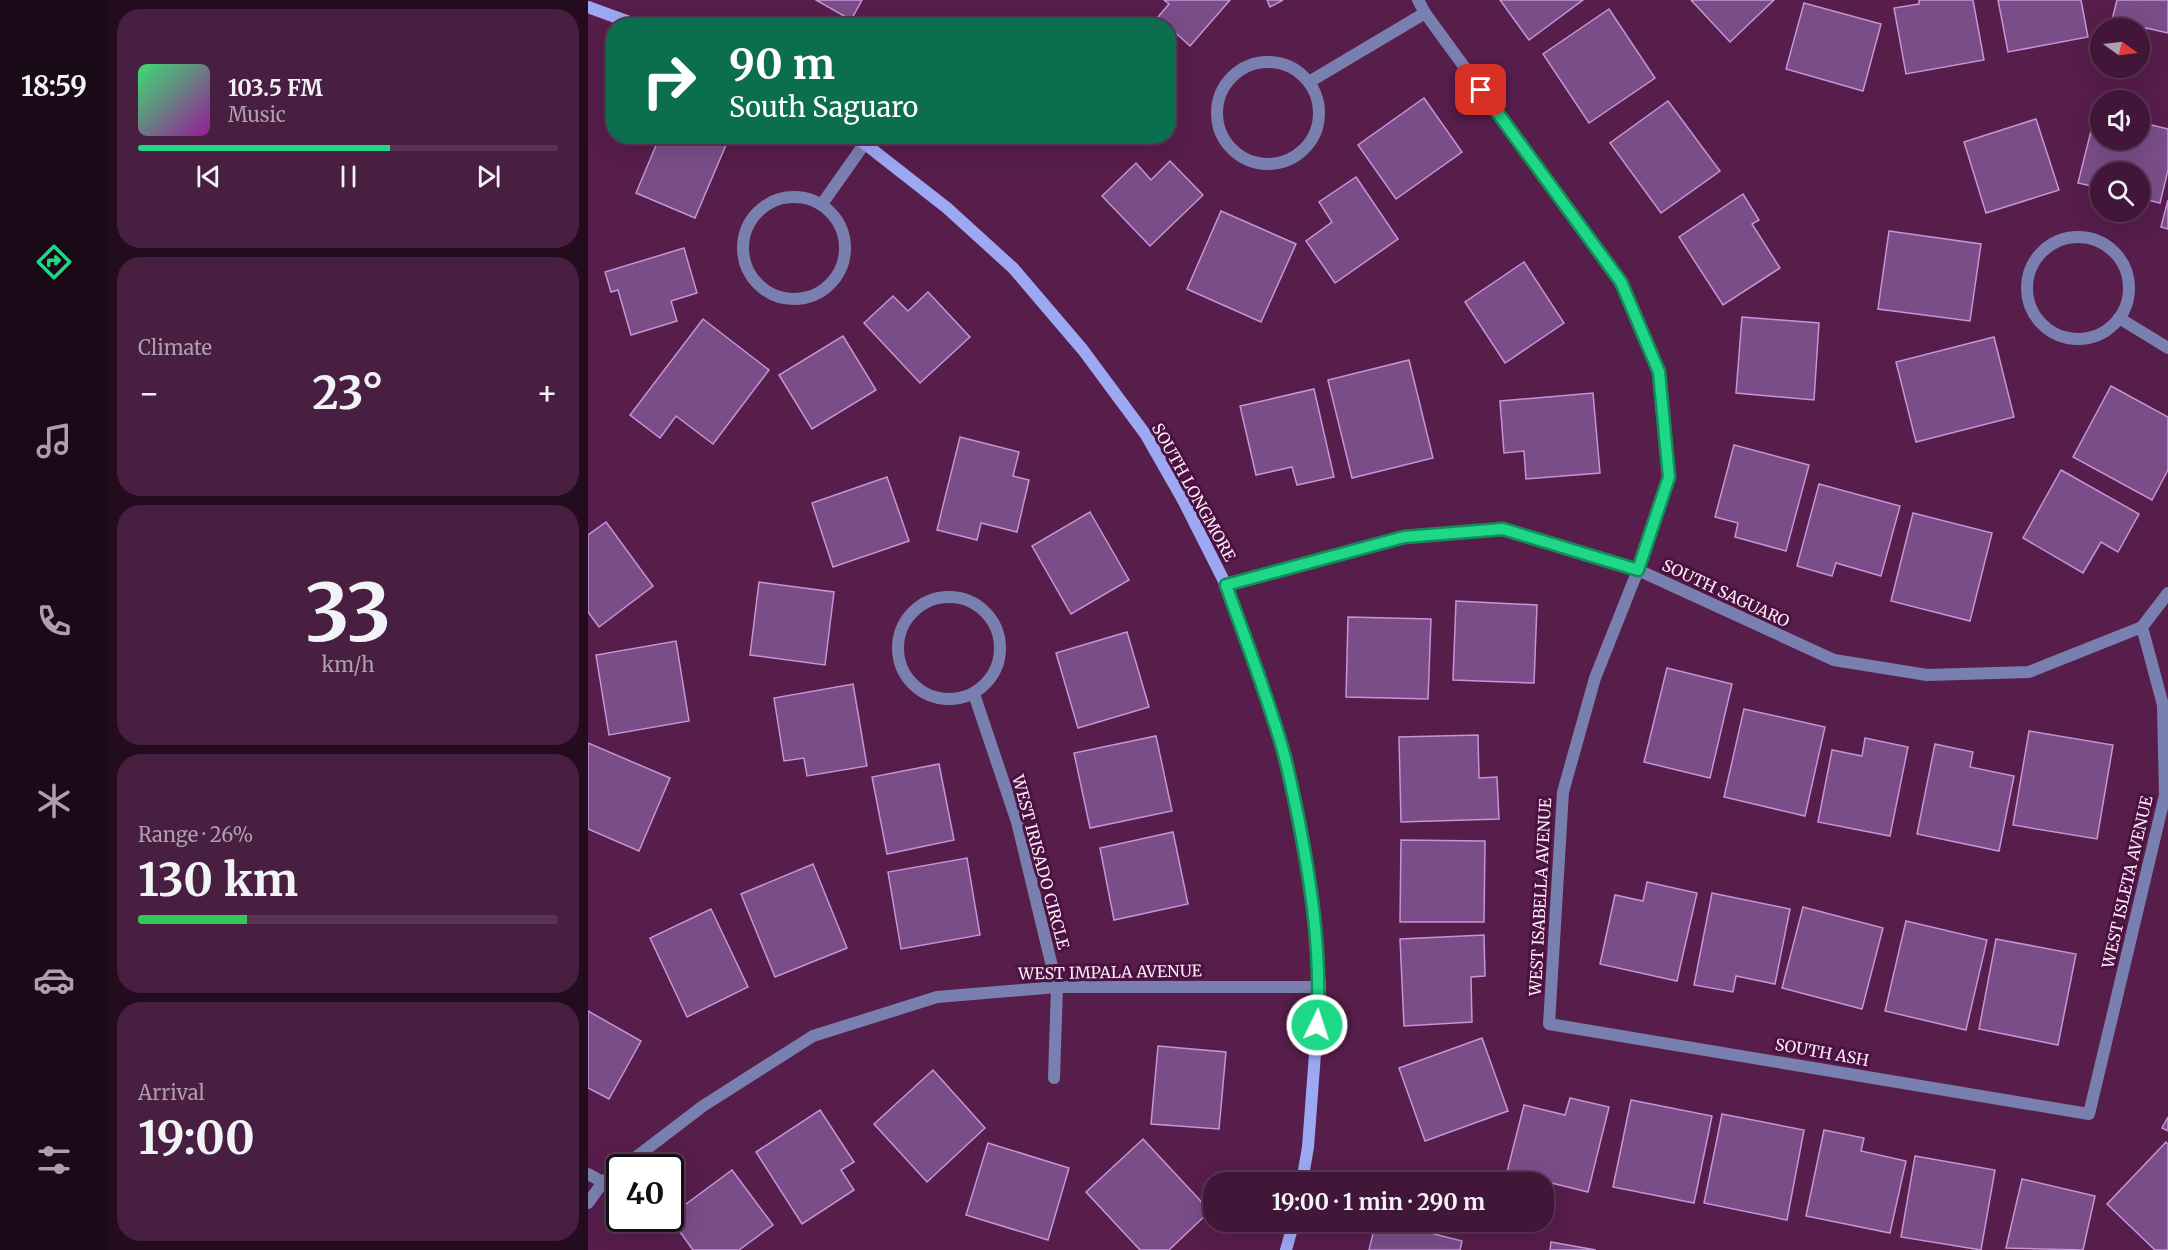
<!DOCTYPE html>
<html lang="en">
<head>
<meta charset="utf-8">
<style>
  :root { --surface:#411638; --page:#481f40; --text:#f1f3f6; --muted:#ae9fae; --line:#5a3553; --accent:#1ed888 }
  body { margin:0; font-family:Merriweather,serif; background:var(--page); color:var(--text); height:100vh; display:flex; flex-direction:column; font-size:22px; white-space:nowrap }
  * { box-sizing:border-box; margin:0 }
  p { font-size:20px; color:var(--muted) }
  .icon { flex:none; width:33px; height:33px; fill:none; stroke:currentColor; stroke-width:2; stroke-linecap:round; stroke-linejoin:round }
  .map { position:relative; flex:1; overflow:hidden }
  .panel { display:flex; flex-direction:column; gap:9px; padding:9px; background:#240c1f; width:480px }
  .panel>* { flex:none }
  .guide { position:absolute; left:18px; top:18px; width:570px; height:126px; border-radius:24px; box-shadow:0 6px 24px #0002,0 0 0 2px var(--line); background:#0b6e4f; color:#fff; overflow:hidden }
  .needle { width:39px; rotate:104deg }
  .controls { position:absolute; left:1502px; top:18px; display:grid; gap:12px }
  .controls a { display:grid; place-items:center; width:60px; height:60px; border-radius:50%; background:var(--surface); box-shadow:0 6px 24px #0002,0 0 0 2px var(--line); font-size:30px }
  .speed { position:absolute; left:18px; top:1154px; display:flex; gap:12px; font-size:30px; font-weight:700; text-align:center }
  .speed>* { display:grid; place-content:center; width:78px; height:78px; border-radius:50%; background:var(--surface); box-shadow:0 6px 24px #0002,0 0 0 2px var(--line); line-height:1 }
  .speed .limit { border:3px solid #111; border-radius:9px; background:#fff; color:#111 }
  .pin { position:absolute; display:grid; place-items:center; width:51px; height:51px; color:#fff; margin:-26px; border-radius:12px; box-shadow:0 3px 9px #0006 }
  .me { position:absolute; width:66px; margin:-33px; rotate:4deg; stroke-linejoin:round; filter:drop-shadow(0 0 4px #0008) }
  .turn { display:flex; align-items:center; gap:21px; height:126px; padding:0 24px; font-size:27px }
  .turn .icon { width:78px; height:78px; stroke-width:2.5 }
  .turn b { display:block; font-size:42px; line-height:51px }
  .big { font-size:45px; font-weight:700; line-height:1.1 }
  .panel .widget { flex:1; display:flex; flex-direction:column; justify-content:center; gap:9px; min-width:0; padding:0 21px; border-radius:24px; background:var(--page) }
  .panel .dial { align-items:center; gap:0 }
  .dial b { font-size:78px; line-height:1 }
  .song { display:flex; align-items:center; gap:18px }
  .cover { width:72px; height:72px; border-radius:9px; background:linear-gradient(135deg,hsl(140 70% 55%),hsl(300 70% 35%)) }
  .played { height:6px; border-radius:3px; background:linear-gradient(90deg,var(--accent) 60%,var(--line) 60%) }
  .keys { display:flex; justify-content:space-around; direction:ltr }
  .heat { display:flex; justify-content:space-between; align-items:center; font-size:33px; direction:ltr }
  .charge { height:9px; border-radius:4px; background:linear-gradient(90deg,#34c759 26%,var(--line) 0) }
  .trip { position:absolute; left:615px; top:1172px; width:351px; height:60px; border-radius:24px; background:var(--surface); box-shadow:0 6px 24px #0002,0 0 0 2px var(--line); font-weight:700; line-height:60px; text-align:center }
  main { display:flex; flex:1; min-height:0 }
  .menu { display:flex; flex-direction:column; width:108px; justify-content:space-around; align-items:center; background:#1a0916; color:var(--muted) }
  .menu .icon { width:42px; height:42px }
  .menu .current { color:var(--accent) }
  .menu b { font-size:27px; color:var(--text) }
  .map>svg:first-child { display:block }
  .building { fill:#7a4d89; stroke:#c595d6; stroke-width:1.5 }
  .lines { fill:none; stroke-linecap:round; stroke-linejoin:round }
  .street { stroke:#7980af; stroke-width:12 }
  .secondary { stroke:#9da8f3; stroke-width:12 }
  .route-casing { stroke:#148c58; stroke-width:15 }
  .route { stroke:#1ed888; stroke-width:10 }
  .labels { text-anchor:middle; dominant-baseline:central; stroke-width:6; stroke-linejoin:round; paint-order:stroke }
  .street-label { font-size:16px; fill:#fbecf6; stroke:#4b1140 }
</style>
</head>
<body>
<main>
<nav class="menu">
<b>18:59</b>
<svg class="icon current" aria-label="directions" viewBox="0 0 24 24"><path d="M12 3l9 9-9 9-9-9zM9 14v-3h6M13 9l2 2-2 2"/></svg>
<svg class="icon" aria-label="music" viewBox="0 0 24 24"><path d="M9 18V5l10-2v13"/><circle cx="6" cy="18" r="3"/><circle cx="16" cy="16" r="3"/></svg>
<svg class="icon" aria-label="phone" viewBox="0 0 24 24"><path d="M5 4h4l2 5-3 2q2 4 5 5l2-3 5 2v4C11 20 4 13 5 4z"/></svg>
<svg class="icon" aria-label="climate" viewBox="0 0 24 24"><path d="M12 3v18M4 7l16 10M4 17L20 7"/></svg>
<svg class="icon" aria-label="car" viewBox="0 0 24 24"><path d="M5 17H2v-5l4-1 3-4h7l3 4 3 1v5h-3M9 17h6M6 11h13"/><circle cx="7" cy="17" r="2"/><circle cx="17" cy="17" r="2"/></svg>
<svg class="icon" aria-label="filters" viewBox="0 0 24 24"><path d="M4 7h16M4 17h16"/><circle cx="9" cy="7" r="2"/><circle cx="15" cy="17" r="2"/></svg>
</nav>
<section class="panel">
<div class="widget">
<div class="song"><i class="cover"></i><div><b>103.5 FM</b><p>Music</p></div></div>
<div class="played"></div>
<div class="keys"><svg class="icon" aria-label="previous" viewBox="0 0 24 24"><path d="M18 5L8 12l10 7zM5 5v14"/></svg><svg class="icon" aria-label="pause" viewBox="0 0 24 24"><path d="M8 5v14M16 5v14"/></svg><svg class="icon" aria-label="next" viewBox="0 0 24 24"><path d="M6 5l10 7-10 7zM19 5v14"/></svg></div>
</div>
<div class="widget"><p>Climate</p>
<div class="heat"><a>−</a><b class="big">23°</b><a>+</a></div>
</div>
<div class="widget dial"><b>33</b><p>km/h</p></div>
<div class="widget"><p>Range · 26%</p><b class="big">130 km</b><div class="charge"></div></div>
<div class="widget"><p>Arrival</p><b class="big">19:00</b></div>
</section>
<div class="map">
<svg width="1580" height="1250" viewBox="0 0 1580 1250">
  <rect width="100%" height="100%" fill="#571d4b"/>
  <g class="building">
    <path d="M228,0H274L263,20Z"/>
    <path d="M576,0H642L602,46L570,17L581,4Z"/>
    <path d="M679,0H695L682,7Z"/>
    <path d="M912,0H995L941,40Z"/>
    <path d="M1103,0H1186L1142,42Z"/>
    <path d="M1331,0H1385L1396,60L1318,74L1306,8L1331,4Z"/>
    <path d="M1410,0H1493L1500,37L1420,52Z"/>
    <path d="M1529,0H1580V33L1558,28L1554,47L1551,46V28H1522Z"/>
    <path d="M1216,3L1293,24L1275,91L1198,69Z"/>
    <path d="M1021,9L1067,78L1001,123L955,54Z"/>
    <path d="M836,98L874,152L808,199L770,145Z"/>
    <path d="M1080,101L1132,171L1073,213L1022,143Z"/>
    <path d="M1508,111L1512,112V140H1551V122L1580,129V170L1572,203L1551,198V172H1512V188L1490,183Z"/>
    <path d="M1448,119L1471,190L1398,213L1376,142Z"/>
    <path d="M72,136H118L138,145L107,218L48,193Z"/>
    <path d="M542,136H558L557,141Z"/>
    <path d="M582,161L615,195L562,246L514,196L548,163L563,180Z"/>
    <path d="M768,177L810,239L747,283L718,241L744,222L731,202Z"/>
    <path d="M1155,194L1171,220L1164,224L1192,268L1135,305L1091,237Z"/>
    <path d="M1580,200V229L1573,227Z"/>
    <path d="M633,211L708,244L673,322L599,289Z"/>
    <path d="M1301,231L1393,244L1382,321L1290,309Z"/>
    <path d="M96,248L109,293L83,301L89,321L43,335L30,290L23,292L17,272Z"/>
    <path d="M936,262L976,323L917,363L877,302Z"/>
    <path d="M340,292L382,337L332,383L276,323L305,296L320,311Z"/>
    <path d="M1154,317L1231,323L1226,400L1148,393Z"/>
    <path d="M115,319L181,370L125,444L88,416L72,438L42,415Z"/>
    <path d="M255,336L288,390L224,429L191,375Z"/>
    <path d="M1406,337L1426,417L1328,442L1308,362Z"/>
    <path d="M821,360L845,458L764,478L740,380Z"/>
    <path d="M1523,386L1580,417V470L1564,500L1485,457Z"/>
    <path d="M726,389L746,477L709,485L704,467L668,475L652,406Z"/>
    <path d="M1005,393L1012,473L938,479L936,451L916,453L912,401Z"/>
    <path d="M372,437L431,452L425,476L441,480L429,532L393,523L389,540L349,530Z"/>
    <path d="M1146,445L1221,465L1198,551L1147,537L1150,523L1127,517Z"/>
    <path d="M1473,470L1551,514L1530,552L1513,542L1495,573L1435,538Z"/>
    <path d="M299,477L321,541L245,567L224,503Z"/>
    <path d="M1231,484L1312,506L1293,576L1248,563L1244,576L1209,566Z"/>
    <path d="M502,512L541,580L483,614L444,546Z"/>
    <path d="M1325,513L1404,533L1382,621L1303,601Z"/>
    <path d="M18,522L65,586L11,627L0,612V535Z"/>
    <path d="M171,582L246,592L237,665L162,655Z"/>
    <path d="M868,601L949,605L946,683L865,680Z"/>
    <path d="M760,617L843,619L840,699L758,697Z"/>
    <path d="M539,632L561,707L490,728L468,653Z"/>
    <path d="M88,641L101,721L21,735L8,655Z"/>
    <path d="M1079,668L1144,684L1122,778L1056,762Z"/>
    <path d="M265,684L279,766L219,776L216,758L196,761L186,698Z"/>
    <path d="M1156,709L1237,727L1217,816L1136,797Z"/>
    <path d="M1441,731L1525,745L1509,839L1425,825Z"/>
    <path d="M890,735L891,778L909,777L911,819L813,822L811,737Z"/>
    <path d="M568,736L584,811L502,828L486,753Z"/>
    <path d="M1277,738L1320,747L1302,836L1230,822L1244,750L1274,756Z"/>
    <path d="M0,743L82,778L51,851L0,829Z"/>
    <path d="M1347,744L1385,752L1382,767L1426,776L1411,851L1329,834Z"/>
    <path d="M351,764L366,840L299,854L284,777Z"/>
    <path d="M585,832L600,904L526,920L512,848Z"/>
    <path d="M813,840L897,841L896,922H812Z"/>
    <path d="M379,858L392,935L313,949L300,872Z"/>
    <path d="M225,864L259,948L187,977L153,894Z"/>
    <path d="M1059,882L1109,893L1089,981L1012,964L1027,895L1055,901Z"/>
    <path d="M1124,893L1202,909L1187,984L1148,976L1145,992L1106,985Z"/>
    <path d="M1215,907L1295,928L1274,1009L1194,988Z"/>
    <path d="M123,909L160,987L99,1017L62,938Z"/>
    <path d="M1318,921L1399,940L1378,1030L1297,1011Z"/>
    <path d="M896,935L897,976L883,977L884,1022L816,1026L812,939Z"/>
    <path d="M1408,939L1488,954L1470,1045L1391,1029Z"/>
    <path d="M0,1011L53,1041L21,1099L0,1088Z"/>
    <path d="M894,1038L920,1111L837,1141L811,1068Z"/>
    <path d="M570,1046L638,1052L631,1129L563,1124Z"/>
    <path d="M345,1070L397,1128L339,1182L286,1124Z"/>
    <path d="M982,1098L1021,1107L1000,1192L919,1172L936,1105L977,1115Z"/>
    <path d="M1043,1100L1124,1116L1106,1203L1025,1187Z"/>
    <path d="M232,1110L266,1162L253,1170L266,1190L214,1224L168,1152Z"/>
    <path d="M1134,1114L1216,1130L1199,1220L1116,1203Z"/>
    <path d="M1580,1117V1131L1574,1128Z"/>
    <path d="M1236,1130L1276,1138L1273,1151L1318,1161L1302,1233L1218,1216Z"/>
    <path d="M555,1139L622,1211L581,1250H552L498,1192Z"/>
    <path d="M1578,1142L1580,1144V1250H1567L1519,1204Z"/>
    <path d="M400,1143L481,1168L460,1240L378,1215Z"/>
    <path d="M1327,1156L1407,1170L1393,1250L1313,1237Z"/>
    <path d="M144,1170L185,1225L151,1250H105L82,1218V1216Z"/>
    <path d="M1434,1179L1507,1196L1495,1250L1418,1248Z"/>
    <path d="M788,1221H795L874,1241L872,1250H781Z"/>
    <path d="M963,1242L1008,1250H962Z"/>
  </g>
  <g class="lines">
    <g class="street">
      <path d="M830,0L837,13L1033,282L1071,372L1081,477L1050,570L1007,678L975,792L961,1024L1501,1114L1577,795L1575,705L1554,627L1580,593"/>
      <circle cx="680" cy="113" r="51"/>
      <path d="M721,82L837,13"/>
      <circle cx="206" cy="248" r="51"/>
      <path d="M234,204L277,143"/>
      <circle cx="1490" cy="288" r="51"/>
      <path d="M1531,318L1580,348"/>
      <path d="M638,585L816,537L915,529L1050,570L1246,660L1339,675L1441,672L1554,627"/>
      <circle cx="361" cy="648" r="51"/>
      <path d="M386,694L429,822L469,987L466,1078"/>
      <path d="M35,1167L115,1106L225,1036L349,997L469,987H732"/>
      <path d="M0,1174L15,1182"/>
      <path d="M0,1203L15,1182L32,1170"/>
    </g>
    <g class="secondary">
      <path d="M0,7L52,26"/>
      <path d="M267,136L359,208L425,268L495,350L558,435L595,500L638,585L669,670L696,755L717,850L725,910L732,987L720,1147L714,1182"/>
      <path d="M698,1250L706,1221"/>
    </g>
  </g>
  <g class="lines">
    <g class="route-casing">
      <path id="route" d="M729,1025C734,954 723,882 709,812C705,793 701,773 696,754C680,697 658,641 638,585L816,537L915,529L1050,570L1081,477L1071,372L1033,282L893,90"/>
    </g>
    <use href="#route" class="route"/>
  </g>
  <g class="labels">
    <g class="street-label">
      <text transform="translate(606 492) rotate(61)">SOUTH LONGMORE</text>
      <text transform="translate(1138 593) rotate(25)">SOUTH SAGUARO</text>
      <text transform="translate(453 862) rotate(75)">WEST IRISADO CIRCLE</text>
      <text transform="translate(1539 882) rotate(-77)">WEST ISLETA AVENUE</text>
      <text transform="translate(952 897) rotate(-87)">WEST ISABELLA AVENUE</text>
      <text transform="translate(522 972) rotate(-1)">WEST IMPALA AVENUE</text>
      <text transform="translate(1234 1052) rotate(10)">SOUTH ASH</text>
    </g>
  </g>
</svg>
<div class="controls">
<a><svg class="needle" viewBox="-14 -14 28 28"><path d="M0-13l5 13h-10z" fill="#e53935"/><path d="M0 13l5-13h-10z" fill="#ae9fae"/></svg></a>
<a><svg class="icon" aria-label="sound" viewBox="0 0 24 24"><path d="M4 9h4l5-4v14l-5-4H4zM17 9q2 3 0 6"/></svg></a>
<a><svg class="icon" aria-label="search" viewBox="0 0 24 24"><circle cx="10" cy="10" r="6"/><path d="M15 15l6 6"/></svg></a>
</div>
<div class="speed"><div class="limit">40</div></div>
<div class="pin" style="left:893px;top:90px;background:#d93025"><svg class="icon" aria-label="arrive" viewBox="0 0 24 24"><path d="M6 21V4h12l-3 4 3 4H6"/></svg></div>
<svg class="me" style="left:729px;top:1025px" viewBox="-20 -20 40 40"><circle r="17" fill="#1ed888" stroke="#fff" stroke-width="3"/><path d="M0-11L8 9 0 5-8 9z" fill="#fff"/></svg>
<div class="trip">19:00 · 1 min · 290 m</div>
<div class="guide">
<div class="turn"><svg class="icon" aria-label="right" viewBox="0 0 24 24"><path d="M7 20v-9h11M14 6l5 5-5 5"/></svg><div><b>90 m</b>South Saguaro</div></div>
</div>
</div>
</main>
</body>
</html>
